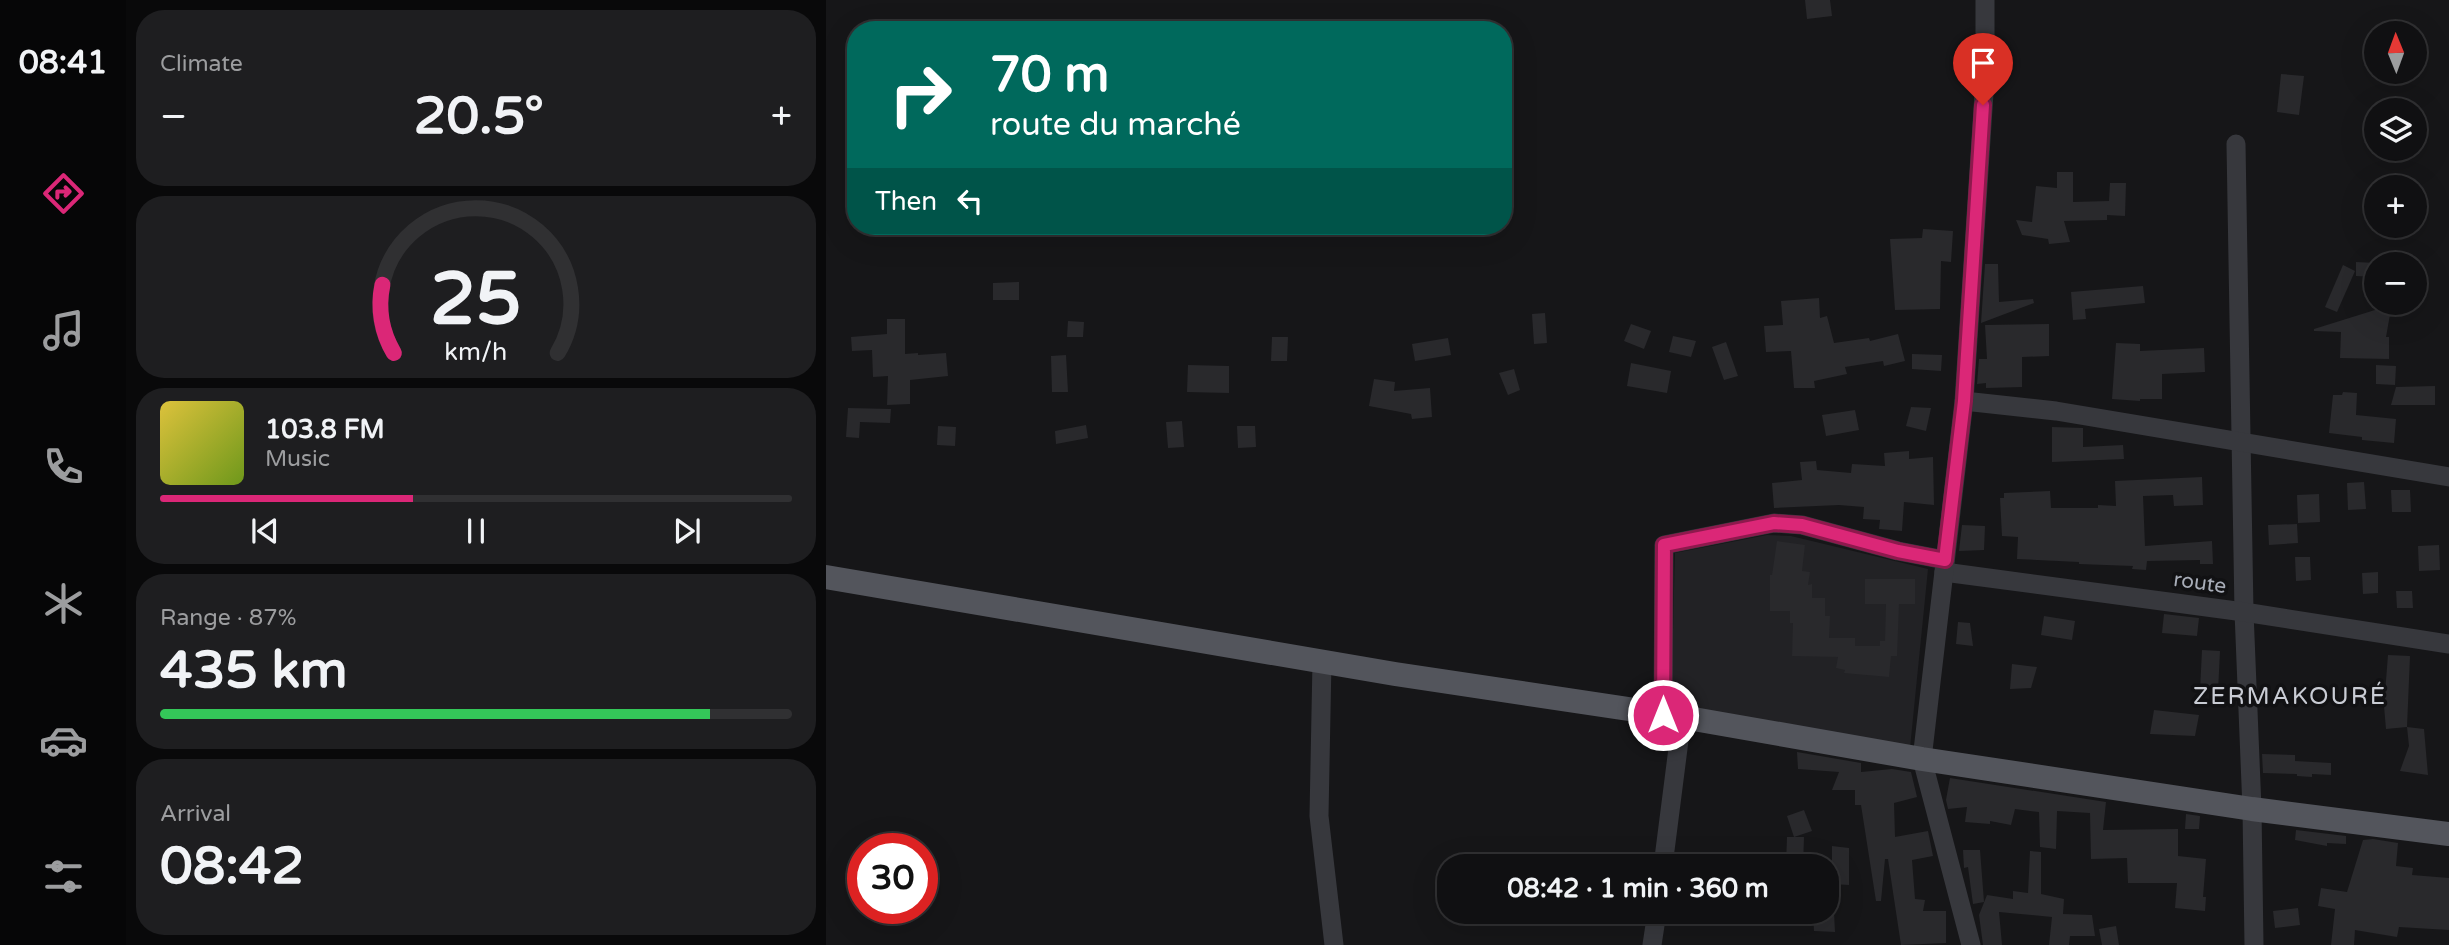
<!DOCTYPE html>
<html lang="en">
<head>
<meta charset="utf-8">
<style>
  :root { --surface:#101012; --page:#1e1e20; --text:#f1f3f6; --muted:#9c9d9f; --line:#303032; --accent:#db2777 }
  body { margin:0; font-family:"Varela Round",sans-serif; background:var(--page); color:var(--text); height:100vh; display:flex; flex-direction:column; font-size:26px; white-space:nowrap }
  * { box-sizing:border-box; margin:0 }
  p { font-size:23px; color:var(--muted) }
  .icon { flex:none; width:38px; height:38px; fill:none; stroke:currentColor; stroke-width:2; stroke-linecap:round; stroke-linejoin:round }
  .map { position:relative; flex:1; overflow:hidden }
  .drawer { display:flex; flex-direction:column; gap:10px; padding:10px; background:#09090a; width:700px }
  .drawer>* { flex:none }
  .top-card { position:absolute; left:21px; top:21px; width:665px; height:214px; border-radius:28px; box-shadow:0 7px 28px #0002,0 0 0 2px var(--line); background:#00695c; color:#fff; overflow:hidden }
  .needle { width:46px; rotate:359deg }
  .buttons { position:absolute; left:1538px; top:21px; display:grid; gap:14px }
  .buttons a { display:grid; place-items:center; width:63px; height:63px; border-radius:50%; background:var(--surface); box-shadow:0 7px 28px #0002,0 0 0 2px var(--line); font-size:35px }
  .speed { position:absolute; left:21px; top:833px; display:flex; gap:14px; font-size:35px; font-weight:700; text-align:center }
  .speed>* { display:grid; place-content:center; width:91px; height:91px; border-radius:50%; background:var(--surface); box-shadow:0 7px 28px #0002,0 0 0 2px var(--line); line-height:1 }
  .speed .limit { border:10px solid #d22; background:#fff; color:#111 }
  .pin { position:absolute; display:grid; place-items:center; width:60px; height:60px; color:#fff; margin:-72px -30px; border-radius:50% 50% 50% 0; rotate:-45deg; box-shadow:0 0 7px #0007 }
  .pin .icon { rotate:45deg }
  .me { position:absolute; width:77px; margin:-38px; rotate:0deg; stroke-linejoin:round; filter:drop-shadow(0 0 5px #0008) }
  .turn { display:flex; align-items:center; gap:24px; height:147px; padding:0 28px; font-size:32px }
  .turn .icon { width:91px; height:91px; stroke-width:2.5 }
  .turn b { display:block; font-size:49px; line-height:60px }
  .then { display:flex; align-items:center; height:66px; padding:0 28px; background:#0003; gap:14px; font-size:26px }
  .big { font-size:52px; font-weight:700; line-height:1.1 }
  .drawer .widget { flex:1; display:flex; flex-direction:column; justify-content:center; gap:10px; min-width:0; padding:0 24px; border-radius:28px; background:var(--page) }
  .drawer .dial { align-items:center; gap:0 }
  .dial svg { height:182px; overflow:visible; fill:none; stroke:var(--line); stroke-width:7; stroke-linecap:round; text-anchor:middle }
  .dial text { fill:var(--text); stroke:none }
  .song { display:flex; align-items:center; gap:21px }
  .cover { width:84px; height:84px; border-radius:10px; background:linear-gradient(135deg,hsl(50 70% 55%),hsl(80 70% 35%)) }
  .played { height:7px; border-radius:4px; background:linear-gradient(90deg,var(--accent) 40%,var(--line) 40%) }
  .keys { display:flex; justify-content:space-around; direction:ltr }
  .heat { display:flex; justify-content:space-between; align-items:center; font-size:38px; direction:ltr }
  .charge { height:10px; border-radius:5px; background:linear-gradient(90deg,#34c759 87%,var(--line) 0) }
  .trip { position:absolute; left:611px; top:854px; width:402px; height:70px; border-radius:28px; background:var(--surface); box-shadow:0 7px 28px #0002,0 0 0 2px var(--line); font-weight:700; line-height:70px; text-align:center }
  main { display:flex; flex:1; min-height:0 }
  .menu { display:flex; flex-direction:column; width:126px; justify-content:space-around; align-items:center; background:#060607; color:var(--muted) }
  .menu .icon { width:49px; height:49px }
  .menu .current { color:var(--accent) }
  .menu b { font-size:32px; color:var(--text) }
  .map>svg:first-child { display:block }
  .built { fill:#222225 }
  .building { fill:#29292c }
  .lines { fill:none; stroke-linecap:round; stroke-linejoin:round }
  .minor { stroke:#37383d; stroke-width:19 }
  .major { stroke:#53555c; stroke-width:24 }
  .route-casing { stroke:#8e194d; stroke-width:18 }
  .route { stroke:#db2777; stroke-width:12 }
  .labels { text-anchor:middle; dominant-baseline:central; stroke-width:7; stroke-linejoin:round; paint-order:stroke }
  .street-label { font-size:21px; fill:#a8adb8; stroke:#111113 }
  .quarter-label { font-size:24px; letter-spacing:2px; fill:#c9ccd4; stroke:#111113 }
</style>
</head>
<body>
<main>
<nav class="menu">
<b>08:41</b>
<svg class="icon current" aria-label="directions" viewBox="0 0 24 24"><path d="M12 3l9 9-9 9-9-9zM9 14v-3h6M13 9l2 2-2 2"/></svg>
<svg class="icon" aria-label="music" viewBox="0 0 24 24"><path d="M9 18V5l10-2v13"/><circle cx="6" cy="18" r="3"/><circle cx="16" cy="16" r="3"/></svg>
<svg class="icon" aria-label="phone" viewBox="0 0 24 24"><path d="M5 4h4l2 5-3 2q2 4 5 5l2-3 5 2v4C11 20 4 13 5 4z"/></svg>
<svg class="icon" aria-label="climate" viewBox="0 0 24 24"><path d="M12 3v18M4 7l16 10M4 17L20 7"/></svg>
<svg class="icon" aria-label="car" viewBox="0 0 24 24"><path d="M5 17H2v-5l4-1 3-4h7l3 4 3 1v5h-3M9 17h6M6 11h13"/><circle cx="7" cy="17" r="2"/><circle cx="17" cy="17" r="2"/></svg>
<svg class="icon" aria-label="filters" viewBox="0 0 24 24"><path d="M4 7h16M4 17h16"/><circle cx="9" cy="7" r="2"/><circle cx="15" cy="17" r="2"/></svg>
</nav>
<section class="drawer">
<div class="widget"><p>Climate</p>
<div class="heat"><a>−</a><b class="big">20.5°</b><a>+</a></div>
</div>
<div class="widget dial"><svg viewBox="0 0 100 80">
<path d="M14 69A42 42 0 1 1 86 69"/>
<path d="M14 69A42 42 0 0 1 9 39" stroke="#db2777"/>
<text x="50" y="56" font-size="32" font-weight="700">25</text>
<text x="50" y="72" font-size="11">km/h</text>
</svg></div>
<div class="widget">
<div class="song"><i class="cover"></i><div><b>103.8 FM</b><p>Music</p></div></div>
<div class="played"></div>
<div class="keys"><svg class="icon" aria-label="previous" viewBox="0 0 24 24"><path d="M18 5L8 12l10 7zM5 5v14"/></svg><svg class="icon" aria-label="pause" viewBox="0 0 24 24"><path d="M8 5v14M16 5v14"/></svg><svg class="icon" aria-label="next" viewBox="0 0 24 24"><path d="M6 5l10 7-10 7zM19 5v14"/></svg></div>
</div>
<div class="widget"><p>Range · 87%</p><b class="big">435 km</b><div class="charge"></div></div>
<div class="widget"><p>Arrival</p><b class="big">08:42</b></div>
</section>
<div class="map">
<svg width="1623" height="945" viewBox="0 0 1623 945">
  <rect width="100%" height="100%" fill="#161618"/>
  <path class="built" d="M941,535L965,536L1102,569L1084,748L845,705L849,553Z"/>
  <g class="building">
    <path d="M979,0H1004L1006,16L981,19Z"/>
    <path d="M1455,74L1478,76L1473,115L1451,112Z"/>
    <path d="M1231,172H1247V202L1283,201L1284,183H1300L1299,216L1281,215V220L1238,221L1244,242L1223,244L1222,239L1196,235L1190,220L1206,222L1210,186L1231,188Z"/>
    <path d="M1097,229L1127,231L1125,262L1115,261L1114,309L1069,310L1064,239L1096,238Z"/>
    <path d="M1530,262L1550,263V277L1530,276Z"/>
    <path d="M1159,264H1172L1173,302L1207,299L1208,303L1155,323Z"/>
    <path d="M1517,265L1529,271L1511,312L1499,307Z"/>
    <path d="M193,282V300H167V283Z"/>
    <path d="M1317,286L1319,303L1259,309L1260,319L1247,320L1245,292Z"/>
    <path d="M993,298L994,318L1001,316L1008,343L1043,338L1044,341L1072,334L1079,361L1058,366L1057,361L1019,367L1021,374L988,381L989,388H968L965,351L940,352L938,326L957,325L955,301Z"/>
    <path d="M1550,303H1566L1560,337H1563V359L1514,358L1515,332L1488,331V329L1549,310Z"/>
    <path d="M719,313L721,343L708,344L706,314Z"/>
    <path d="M61,319H79V354L92,353V355L120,353L122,376L84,380V404L61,405L62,376L47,377L46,350L26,351L25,337L61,334Z"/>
    <path d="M242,321L258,322L257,337H241Z"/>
    <path d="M805,324L825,331L818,349L798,341Z"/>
    <path d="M1223,324V356L1196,357V387L1160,388V383L1151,384L1153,359H1161L1159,325Z"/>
    <path d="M847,336L870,341L865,357L843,352Z"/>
    <path d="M446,337H462L461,361H445Z"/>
    <path d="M622,338L625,355L589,361L586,344Z"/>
    <path d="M900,342L912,376L898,380L886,347Z"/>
    <path d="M1290,343L1314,344V351L1378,348L1379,372L1336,374V399H1314V401L1286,399Z"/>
    <path d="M1086,354L1116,355L1115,371L1086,369Z"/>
    <path d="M240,355L242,392H226L225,356Z"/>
    <path d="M805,363L845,371L841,393L801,386Z"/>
    <path d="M362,365L403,366V393L361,392Z"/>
    <path d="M1550,365L1570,366L1569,385L1550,384Z"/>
    <path d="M688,369L694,390L682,395L673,373Z"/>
    <path d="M548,379L569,382L568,391L604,388L606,417L586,419L585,414L543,406Z"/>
    <path d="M1609,386V405H1565L1570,387Z"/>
    <path d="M1517,392L1531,393L1530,415L1570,419L1568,443L1536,440V437L1503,433L1507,395H1516Z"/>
    <path d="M1085,407L1105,408L1100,431L1080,426Z"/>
    <path d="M22,408L65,409L64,423L34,422L33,438L20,437Z"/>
    <path d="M1029,410L1033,430L1000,436L996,415Z"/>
    <path d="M356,421L358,447L342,448L340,422Z"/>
    <path d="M260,425L262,438L230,444L229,431Z"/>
    <path d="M112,426L130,427L129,446L111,445Z"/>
    <path d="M411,426H429L430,447L412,448Z"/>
    <path d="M1226,427L1257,428V447L1297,445L1298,459L1226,462Z"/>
    <path d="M1083,451V459L1107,457L1108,505L1078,502L1076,531L1053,529L1054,520L1037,519L1038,507L1013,505L948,508L946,483L976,480L974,462L990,461L991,470L1025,473L1026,464L1059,466L1058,453Z"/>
    <path d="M1376,477L1377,505L1348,506L1347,495L1317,496L1319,546L1386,541L1387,564H1374V560L1321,561L1320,570L1306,569L1307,566L1253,564V562L1191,559L1192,537L1176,536L1174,498H1178V493L1224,491L1225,508H1272V505L1290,506L1289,481Z"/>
    <path d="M1538,482L1540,509L1522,510L1521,483Z"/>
    <path d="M1565,490H1584L1585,512H1566Z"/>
    <path d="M1493,494L1494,522L1472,523L1471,495Z"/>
    <path d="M1471,524L1472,543L1443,545L1442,525Z"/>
    <path d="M1136,525L1159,526L1158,550L1133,551Z"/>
    <path d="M951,541L979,545L976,571L984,572L982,585L986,584V598H999V616H1004L1003,638H1029V646H1054V641H1059L1060,604H1039V579H1089V604H1073L1071,656H1065L1063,677L1018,673L1019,670L1010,668L1012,657L966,656L967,623H964V611H944V575H946Z"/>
    <path d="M1613,545L1614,570L1593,571L1592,546Z"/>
    <path d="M1469,557H1484L1485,580L1470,581Z"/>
    <path d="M1552,572V593L1537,594L1536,573Z"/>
    <path d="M1570,591H1586L1587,608H1571Z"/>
    <path d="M1338,614L1373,618L1371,636L1336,633Z"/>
    <path d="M1218,616L1249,621L1246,640L1215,635Z"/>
    <path d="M1132,622L1144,623L1147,646L1130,644Z"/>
    <path d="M1376,650L1394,651L1392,692L1374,691Z"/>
    <path d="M1562,655L1584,656L1581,727L1560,729L1558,706Z"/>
    <path d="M1186,664L1211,667L1205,688L1184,689Z"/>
    <path d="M1328,710L1373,715L1369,736L1324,734Z"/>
    <path d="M1581,727L1598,729L1602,775L1574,771L1583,746Z"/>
    <path d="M971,752L1035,763V772L1066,769L1085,772L1091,797L1068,803L1069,837L1102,831L1107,856L1086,860L1089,899L1099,900L1097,911H1120V943L1075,945L1062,859H1059L1055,901H1050L1035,805H1029V790H1006L1013,772L972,769Z"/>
    <path d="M1436,754L1469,755V761L1505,763V775L1486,774V777L1471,776V774L1437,773Z"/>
    <path d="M1124,778L1280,802L1277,830L1352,829V856L1380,859L1377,897H1380L1379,911L1349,908L1351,883H1302L1301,858L1265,859L1264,813L1231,811L1230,849L1214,847L1213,812L1189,809L1185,825L1164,821V824L1139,822L1141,807L1122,809L1120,800Z"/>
    <path d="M978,810L986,831L968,837L961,816Z"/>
    <path d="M1360,814L1374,816L1373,829H1359Z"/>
    <path d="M1470,830L1520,836V844L1501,843V846L1469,840Z"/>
    <path d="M961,837H978L977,866H960Z"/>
    <path d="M1547,839L1572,843L1570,866L1587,868L1586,875L1623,878V930L1573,927L1571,937L1529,930L1528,945H1505L1509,909L1492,906L1495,888L1521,892L1537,840Z"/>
    <path d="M1006,846L1023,848V885L1006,884Z"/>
    <path d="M1137,850H1154L1158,902L1147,904L1142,867L1138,868Z"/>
    <path d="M1204,851L1215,852V894L1238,899L1237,914L1266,915L1269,936H1244L1243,945H1223L1226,917L1173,912L1176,945H1157L1153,915L1161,895L1187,899V891L1202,893Z"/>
    <path d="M1472,908L1474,925L1449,928L1447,911Z"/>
    <path d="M987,912H1008L1009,932L988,931Z"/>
    <path d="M1290,926L1293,945H1276L1273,929Z"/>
  </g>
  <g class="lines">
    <g class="minor">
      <path d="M1410,144L1418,612L1426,809L1428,945"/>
      <path d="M1138,401L1230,411L1623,477"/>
      <path d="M1118,572L1418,612L1623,644"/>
      <path d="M496,661L493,816L508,945"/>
      <path d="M837,715L838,545L948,523L976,525L1072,551L1119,560"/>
      <path d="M837,866L856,717"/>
      <path d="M826,945L831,912"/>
      <path d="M1145,945L1096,759L1138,401L1159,78V0"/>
    </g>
    <path class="major" d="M0,577L569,674L856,717L1096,759L1426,809L1623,834"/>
  </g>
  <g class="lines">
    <g class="route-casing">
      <path id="route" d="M837,715L838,545L948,523L976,525L1072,551L1119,560L1138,401L1157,105"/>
    </g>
    <use href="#route" class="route"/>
  </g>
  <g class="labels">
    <g class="street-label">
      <text transform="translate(1374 583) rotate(8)">route</text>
    </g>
    <g class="quarter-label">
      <text x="1464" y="696">ZERMAKOURÉ</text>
    </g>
  </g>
</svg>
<div class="buttons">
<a><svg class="needle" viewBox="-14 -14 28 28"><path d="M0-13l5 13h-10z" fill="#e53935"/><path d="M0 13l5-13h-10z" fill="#9c9d9f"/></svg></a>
<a><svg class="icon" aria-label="layers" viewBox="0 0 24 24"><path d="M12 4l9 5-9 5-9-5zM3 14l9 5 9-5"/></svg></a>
<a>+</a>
<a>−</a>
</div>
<div class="speed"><div class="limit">30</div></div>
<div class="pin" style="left:1157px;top:105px;background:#d93025"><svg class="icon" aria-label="arrive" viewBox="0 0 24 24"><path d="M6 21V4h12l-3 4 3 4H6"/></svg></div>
<svg class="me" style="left:837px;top:715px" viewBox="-20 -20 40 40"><circle r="17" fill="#db2777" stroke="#fff" stroke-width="3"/><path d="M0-11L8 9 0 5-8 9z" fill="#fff"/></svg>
<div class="trip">08:42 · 1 min · 360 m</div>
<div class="top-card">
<div class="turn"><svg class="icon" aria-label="right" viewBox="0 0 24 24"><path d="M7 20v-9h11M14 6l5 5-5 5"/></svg><div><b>70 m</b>route du marché</div></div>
<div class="then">Then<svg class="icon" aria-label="left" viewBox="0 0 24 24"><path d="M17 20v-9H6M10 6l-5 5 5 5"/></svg></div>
</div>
</div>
</main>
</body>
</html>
